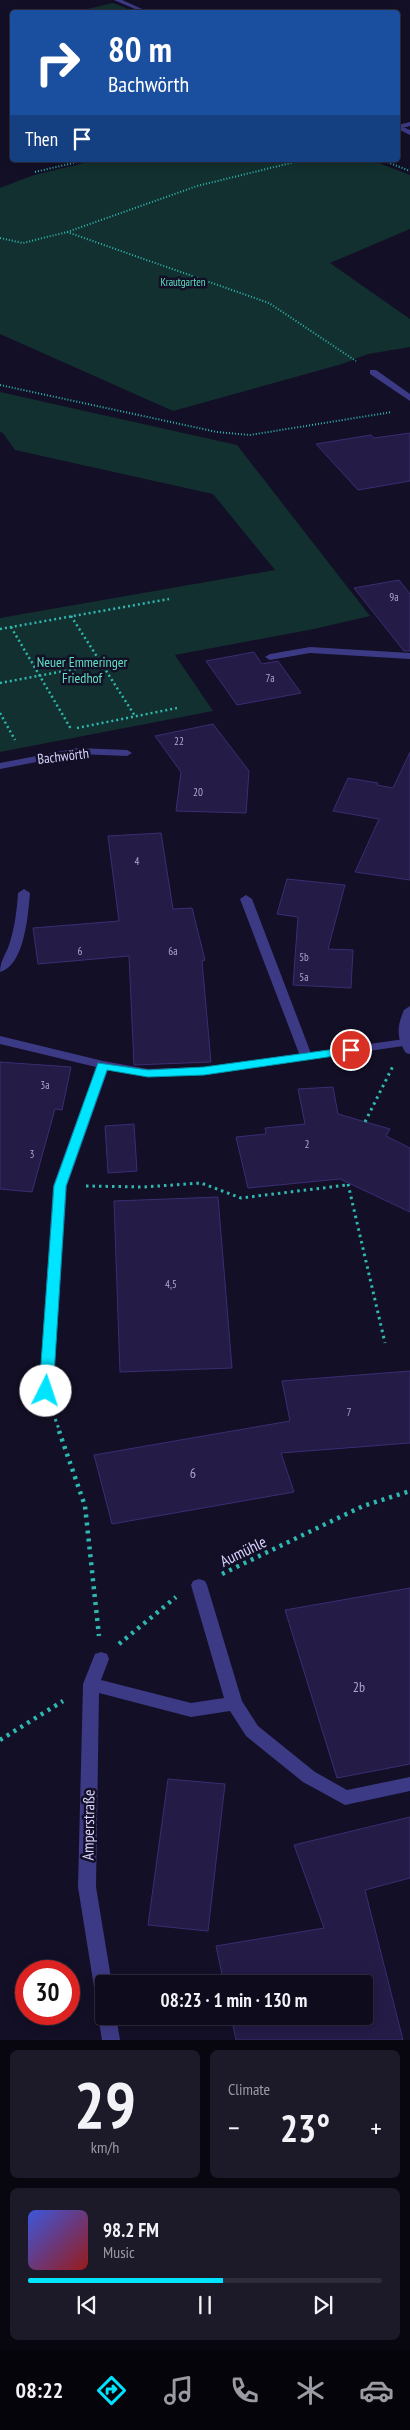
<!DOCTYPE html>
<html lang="en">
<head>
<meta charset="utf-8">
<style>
  :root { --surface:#0e0b1c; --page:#1c1929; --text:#f1f3f6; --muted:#9b9ba3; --line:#2e2b3b; --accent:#00e5ff }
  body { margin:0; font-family:"PT Sans Narrow",sans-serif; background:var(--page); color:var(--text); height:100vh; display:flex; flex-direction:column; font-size:19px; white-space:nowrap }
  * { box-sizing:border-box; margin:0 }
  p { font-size:16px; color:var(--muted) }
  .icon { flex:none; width:28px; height:28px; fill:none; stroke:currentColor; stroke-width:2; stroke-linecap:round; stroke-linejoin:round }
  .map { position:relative; height:2040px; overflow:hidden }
  .sheet { display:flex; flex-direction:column; gap:10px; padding:10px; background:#08060f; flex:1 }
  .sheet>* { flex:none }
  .guide { position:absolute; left:10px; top:10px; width:390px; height:152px; border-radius:5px; box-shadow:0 2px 12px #0003,0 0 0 1px var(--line); background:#1a4fa0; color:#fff; overflow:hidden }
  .speed { position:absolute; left:15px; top:1960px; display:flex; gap:10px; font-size:25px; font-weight:700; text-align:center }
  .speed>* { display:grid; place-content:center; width:65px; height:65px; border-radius:50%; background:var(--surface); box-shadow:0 2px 12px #0003,0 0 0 1px var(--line); line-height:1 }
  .speed .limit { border:8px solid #d22; background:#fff; color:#111 }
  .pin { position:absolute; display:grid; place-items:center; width:42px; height:42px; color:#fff; margin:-21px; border:2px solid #fff; border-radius:50%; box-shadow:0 1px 5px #0007 }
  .me { position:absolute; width:55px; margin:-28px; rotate:4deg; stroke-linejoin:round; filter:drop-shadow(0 0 4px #0008) }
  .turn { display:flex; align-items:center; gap:18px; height:105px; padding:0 15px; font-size:22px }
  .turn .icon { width:65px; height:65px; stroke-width:2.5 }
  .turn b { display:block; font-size:35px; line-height:42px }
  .then { display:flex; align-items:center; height:48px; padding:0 15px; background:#0003; gap:10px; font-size:19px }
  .big { font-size:38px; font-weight:800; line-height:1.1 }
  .sheet .card { flex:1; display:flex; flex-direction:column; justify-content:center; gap:8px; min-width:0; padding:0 18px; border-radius:8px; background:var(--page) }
  .sheet .dial { align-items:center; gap:0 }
  .dial b { font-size:65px; line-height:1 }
  .song { display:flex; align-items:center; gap:15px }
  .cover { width:60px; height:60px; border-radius:8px; background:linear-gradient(135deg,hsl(230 70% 55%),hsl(0 70% 35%)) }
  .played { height:5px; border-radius:2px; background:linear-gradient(90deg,var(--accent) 55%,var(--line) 55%) }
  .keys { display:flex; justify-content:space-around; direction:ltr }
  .heat { display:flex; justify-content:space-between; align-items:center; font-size:28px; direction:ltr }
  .sheet .tiles { flex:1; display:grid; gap:10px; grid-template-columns:1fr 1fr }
  .card:last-child { grid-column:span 2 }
  .trip { position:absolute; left:95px; top:1975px; width:278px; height:50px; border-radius:5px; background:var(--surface); box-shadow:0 2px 12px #0003,0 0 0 1px var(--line); font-weight:800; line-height:50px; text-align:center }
  .tab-bar { display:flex; height:80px; justify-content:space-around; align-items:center; background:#06040b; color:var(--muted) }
  .tab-bar .icon { width:35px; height:35px }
  .tab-bar .selected { color:var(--accent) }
  .tab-bar b { font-size:22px; color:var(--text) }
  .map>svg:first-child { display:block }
  .green { fill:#12302f }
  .building { fill:#241b47; stroke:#3b2d73 }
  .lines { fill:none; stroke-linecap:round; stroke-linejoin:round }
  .path-far3 { stroke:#2fb8b0; stroke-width:2; stroke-dasharray:1 2; stroke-linecap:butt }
  .path-far2 { stroke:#2fb8b0; stroke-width:2.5; stroke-dasharray:2 3; stroke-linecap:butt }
  .path-far1 { stroke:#2fb8b0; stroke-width:3; stroke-dasharray:2.5 4; stroke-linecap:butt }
  .path { stroke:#2fb8b0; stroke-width:4.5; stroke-dasharray:3 5; stroke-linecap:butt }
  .service { fill:#3d3a85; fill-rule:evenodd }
  .minor { fill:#3d3a85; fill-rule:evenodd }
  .tertiary { fill:#3d3a85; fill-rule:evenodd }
  .route { fill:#00e5ff; stroke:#0095a6 }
  .labels { text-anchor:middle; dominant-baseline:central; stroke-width:5; stroke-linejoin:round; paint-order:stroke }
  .far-park-label { font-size:11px; fill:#5fe0c0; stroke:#130f26 }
  .number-label { font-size:11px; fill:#aca6d1 }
  .park-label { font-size:14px; fill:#5fe0c0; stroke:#130f26 }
  .street-label { font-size:14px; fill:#d9d4ff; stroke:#130f26 }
  .near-number-label { font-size:14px; fill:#aca6d1 }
  .near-street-label { font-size:16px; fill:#d9d4ff; stroke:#130f26 }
</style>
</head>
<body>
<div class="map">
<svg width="410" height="2040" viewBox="0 0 410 2040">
  <rect width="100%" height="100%" fill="#130f26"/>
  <g class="green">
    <path d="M113,3L136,12H74Z"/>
    <path d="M97,160H371L410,175V229L330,263L410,319V347L368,354L342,364L173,411L0,334V188L34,175Z"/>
    <path d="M0,392L237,445L370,616L314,629L175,655L213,711L0,752V618L275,570L213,494L15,450L3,433L0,432Z"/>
  </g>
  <g class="building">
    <path d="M410,433V481L358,490L316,444L371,435L374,438Z"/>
    <path d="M399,580L410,594V651H404L354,588Z"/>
    <path d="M254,652L262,664L278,661L301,693L237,705L206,661Z"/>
    <path d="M213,724L249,771L246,813L176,811L181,772L155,736Z"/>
    <path d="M410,752V880L355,872L379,819L333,811L348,778L378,783L377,785L393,788Z"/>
    <path d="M161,833L173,909L192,908L205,960L202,961L211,1062L134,1065L129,956L38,964L33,928L119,921L108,836Z"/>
    <path d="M287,879L345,885L328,949L353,950L351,988L293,985L298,917L277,914Z"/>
    <path d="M0,1062L71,1067L62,1110L55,1109L32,1192L0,1189Z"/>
    <path d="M333,1087L338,1114L390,1129L386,1136L410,1148V1212L340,1179L248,1188L236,1137L266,1134L265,1128L305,1124L298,1089Z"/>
    <path d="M134,1124L137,1171L108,1173L105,1126Z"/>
    <path d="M218,1197L232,1368L120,1372L114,1201Z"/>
    <path d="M410,1371V1443L281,1453L294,1492L112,1524L94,1455L290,1421L282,1381Z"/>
    <path d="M410,1588V1764L337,1778L285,1610Z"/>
    <path d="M168,1779L225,1784L208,1931L148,1925Z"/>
    <path d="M410,1817V1878L365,1890L403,2040H236L231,2016H364V1984H224L216,1946L324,1928L294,1845Z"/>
  </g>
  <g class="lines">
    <g class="path-far3">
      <path d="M382,160L410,171"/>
      <path d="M35,172L86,160"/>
      <path d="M67,232L269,303L356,361"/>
      <path d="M0,238L23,243L67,232L197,186L303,160"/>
      <path d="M0,385L217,432L250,435L392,412"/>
    </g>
    <g class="path-far2">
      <path d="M71,616L135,716"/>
      <path d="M11,627L71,729"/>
      <path d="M0,629L169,599"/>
      <path d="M0,683L102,664"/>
      <path d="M0,713L15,740"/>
      <path d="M77,728L177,708"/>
    </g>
    <g class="path-far1">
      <path d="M365,1122L393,1066"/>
      <path d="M348,1184L385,1343"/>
      <path d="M86,1186L144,1187L201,1183L241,1198L347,1185"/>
      <path d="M53,1413L60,1432"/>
    </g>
    <g class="path">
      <path d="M59,1431L85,1506L99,1636"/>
      <path d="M222,1574L363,1506L410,1491"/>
      <path d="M119,1644L176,1597"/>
      <path d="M0,1740L63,1701"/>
    </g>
    <g class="service">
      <path d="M310,647L410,653V659L310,653L270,660L265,657L270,654Z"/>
      <path d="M24,889L30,893C28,914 25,965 0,972C0,960 7,953 10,942C15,926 17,909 18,893Z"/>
      <path d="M246,895L252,899L312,1056L310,1059L306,1060L300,1056L240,899Z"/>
      <path d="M199,1579L205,1581L207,1585L242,1701L258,1726L315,1772L347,1790L410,1777V1791L345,1805L303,1782L246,1736L230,1711L191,1717L99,1693L96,1887L112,1984H104V2001L97,1999L95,1993L78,1887L83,1684L95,1654L101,1652L107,1654L109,1659L101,1680L191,1703L224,1698L191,1585L193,1581Z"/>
      <path d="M104,2009V2016H116L120,2040H102L98,2016L100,2010Z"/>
    </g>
    <g class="minor">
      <path d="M410,122V126L398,129V125Z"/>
      <path d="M370,370H376L410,394V401L370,374Z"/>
      <path d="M78,748L127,750L132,753L127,756L78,754L0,769V763Z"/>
      <path d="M0,1036L103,1061L148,1069L204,1067L405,1039L409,1040L410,1045L204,1075L148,1077L108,1070L67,1186L53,1391L51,1395L46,1396L41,1395L39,1391L53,1186L96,1067L0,1044Z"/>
    </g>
    <g class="tertiary">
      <path d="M114,0H122L149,12H142Z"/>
      <path d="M398,125L410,130V135L398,129Z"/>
      <path d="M410,1006V1054L406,1053C396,1038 397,1026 404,1010Z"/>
    </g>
  </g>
  <path class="route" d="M351,1047L355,1048V1053L204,1075L148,1077L107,1070L66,1186L53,1391L51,1394H41L39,1391L54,1186L98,1063L148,1070L204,1067Z"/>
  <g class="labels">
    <g class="far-park-label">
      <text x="183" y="282">Krautgarten</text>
    </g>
    <g class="number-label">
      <text x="394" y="597">9a</text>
      <text x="270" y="678">7a</text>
      <text x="179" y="741">22</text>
      <text x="198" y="792">20</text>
      <text x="137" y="861">4</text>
      <text x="80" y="951">6</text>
      <text x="173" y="951">6a</text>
      <text x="304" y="957">5b</text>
      <text x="304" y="977">5a</text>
      <text x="45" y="1085">3a</text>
      <text x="307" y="1144">2</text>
      <text x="32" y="1154">3</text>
      <text x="171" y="1284">4,5</text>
      <text x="349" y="1412">7</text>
    </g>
    <g class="park-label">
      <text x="82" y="662">Neuer Emmeringer<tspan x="82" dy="16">Friedhof</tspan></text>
    </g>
    <g class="street-label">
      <text transform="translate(63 756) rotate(-7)">Bachwörth</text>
    </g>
    <g class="near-number-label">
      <text x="193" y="1473">6</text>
      <text x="359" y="1687">2b</text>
    </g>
    <g class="near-street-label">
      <text transform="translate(243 1551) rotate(-26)">Aumühle</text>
      <text transform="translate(88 1825) rotate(-89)">Amperstraße</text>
    </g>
  </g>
</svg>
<div class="speed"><div class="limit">30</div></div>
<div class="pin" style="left:351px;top:1050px;background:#d93025"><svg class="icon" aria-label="arrive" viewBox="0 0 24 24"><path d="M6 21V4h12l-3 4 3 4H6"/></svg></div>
<svg class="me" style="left:46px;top:1391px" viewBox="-20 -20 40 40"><circle r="19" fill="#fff"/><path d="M0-13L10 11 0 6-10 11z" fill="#00e5ff"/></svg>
<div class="trip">08:23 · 1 min · 130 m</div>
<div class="guide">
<div class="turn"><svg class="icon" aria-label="right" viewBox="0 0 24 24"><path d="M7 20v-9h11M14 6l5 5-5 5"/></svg><div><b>80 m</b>Bachwörth</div></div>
<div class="then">Then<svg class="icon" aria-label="arrive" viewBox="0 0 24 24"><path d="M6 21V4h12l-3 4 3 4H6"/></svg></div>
</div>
</div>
<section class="sheet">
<div class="tiles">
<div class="card dial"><b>29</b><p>km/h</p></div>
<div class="card"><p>Climate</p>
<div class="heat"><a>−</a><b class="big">23°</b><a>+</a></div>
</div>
<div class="card">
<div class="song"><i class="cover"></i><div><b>98.2 FM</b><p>Music</p></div></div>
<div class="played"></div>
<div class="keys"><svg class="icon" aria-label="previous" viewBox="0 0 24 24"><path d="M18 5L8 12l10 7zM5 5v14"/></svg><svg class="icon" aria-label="pause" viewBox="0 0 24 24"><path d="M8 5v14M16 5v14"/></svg><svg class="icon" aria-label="next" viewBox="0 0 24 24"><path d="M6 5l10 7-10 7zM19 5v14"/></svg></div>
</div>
</div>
</section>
<nav class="tab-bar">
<b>08:22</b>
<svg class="icon selected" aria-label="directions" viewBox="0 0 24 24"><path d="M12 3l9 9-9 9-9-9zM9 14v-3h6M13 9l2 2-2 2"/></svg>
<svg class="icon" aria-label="music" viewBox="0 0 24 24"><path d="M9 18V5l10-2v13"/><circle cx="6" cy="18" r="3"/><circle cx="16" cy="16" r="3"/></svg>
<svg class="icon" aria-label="phone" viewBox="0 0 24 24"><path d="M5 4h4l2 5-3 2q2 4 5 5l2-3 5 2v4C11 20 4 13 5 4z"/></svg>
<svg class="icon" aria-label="climate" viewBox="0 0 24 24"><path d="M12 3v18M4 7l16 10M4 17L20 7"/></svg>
<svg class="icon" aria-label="car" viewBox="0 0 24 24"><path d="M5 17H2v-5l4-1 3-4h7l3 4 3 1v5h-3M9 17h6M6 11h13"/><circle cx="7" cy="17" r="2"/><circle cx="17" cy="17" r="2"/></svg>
</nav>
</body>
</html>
